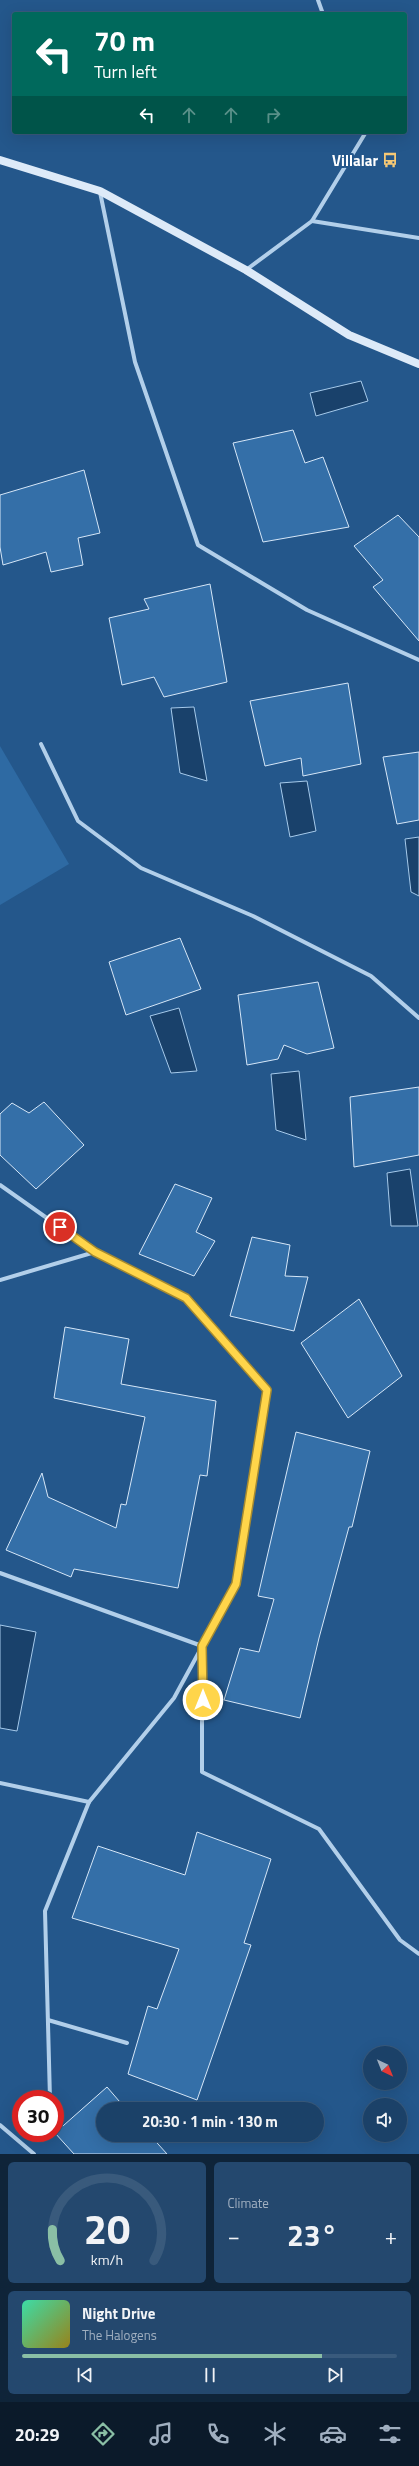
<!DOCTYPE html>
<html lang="en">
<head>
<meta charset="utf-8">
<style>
  :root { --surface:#1b4168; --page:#24486e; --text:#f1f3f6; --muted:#a0afc0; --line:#395a7c; --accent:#8abfa5 }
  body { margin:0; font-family:"Titillium Web",sans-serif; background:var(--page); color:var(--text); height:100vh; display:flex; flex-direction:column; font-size:15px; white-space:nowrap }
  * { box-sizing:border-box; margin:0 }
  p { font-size:13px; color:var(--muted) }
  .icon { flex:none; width:22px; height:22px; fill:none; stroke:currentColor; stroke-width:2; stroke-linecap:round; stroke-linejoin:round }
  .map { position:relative; height:2154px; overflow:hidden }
  .sheet { display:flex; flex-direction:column; gap:8px; padding:8px; background:#0f2439; flex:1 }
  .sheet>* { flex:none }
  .guide { position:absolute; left:12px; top:12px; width:395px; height:122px; border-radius:4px; box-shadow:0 4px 16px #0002,0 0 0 1px var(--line); background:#00695c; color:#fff; overflow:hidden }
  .needle { width:26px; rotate:137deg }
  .tools { position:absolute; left:363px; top:2046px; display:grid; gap:8px }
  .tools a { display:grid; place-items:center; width:44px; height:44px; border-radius:50%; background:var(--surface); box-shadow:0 4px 16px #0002,0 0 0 1px var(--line); font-size:20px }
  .speed { position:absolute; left:12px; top:2090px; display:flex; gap:8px; font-size:20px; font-weight:700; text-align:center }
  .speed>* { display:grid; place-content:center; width:52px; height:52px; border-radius:50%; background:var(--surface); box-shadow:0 4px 16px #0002,0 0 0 1px var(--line); line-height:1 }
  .speed .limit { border:6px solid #d22; background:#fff; color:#111 }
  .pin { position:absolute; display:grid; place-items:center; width:34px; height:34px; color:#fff; margin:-17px; border:2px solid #fff; border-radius:50%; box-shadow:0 1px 4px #0007 }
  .me { position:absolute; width:44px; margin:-22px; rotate:0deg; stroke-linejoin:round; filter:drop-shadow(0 0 3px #0008) }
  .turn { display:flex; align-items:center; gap:14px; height:84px; padding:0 16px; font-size:18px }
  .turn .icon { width:52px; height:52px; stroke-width:2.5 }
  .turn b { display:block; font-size:28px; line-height:34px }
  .lanes { display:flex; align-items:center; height:38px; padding:0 16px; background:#0003; justify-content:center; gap:20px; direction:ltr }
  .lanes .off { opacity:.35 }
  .big { font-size:30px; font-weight:700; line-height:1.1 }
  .sheet .card { flex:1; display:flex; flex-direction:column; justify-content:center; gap:6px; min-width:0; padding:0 14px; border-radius:6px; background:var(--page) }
  .sheet .dial { align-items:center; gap:0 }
  .dial svg { height:104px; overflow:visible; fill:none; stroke:var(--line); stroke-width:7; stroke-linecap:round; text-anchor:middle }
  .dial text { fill:var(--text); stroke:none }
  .song { display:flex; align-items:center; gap:12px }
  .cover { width:48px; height:48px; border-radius:6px; background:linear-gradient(135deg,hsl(160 70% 55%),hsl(50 70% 35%)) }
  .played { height:4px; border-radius:2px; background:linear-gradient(90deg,var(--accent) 80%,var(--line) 80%) }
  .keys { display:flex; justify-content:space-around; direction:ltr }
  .heat { display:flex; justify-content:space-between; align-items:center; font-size:22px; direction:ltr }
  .sheet .tiles { flex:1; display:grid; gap:8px; grid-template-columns:1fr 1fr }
  .card:last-child { grid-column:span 2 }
  .trip { position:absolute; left:96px; top:2102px; width:228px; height:40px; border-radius:20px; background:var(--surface); box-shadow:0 4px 16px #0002,0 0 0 1px var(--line); font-weight:700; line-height:40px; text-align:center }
  .tabs { display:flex; height:64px; justify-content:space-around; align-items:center; background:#0b1a2a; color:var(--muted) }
  .tabs .icon { width:28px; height:28px }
  .tabs .active { color:var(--accent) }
  .tabs b { font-size:18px; color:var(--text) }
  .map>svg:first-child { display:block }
  .green { fill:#2e6aa3 }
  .water { fill:#19416b; stroke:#a6caeb }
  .building { fill:#346fa8; stroke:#d6e7f8 }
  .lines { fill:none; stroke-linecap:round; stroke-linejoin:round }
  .street { stroke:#b2cfea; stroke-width:4 }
  .secondary { stroke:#ddeaf8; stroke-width:8 }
  .route-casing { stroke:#a68a30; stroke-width:10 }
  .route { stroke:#ffd54a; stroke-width:7 }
  .labels { text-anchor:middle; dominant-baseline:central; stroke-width:4; stroke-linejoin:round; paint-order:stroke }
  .poi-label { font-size:15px; font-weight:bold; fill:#fff; stroke:#24578b; text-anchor:end }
</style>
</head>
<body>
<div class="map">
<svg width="419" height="2154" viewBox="0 0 419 2154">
  <rect width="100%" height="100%" fill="#24578b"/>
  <path class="green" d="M0,746L69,864L0,905Z"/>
  <g class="water">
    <path d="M361,381L368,401L316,416L310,393Z"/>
    <path d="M194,707L207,781L180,773L171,708Z"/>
    <path d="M307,781L316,831L290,837L280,783Z"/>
    <path d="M419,837V896L411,892L405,839Z"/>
    <path d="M179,1008L197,1071L171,1073L150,1016Z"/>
    <path d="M299,1071L306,1140L276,1130L271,1074Z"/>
    <path d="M410,1169L418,1226H391L387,1173Z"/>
    <path d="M0,1625L36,1632L17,1731L0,1728Z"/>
  </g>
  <g class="building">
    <path d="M293,430L305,463L323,457L349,527L263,542L233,443Z"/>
    <path d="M84,470L100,533L78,538L83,565L51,572L46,552L3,565L0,547V495Z"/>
    <path d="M398,515L419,537V641L373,587L383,580L354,546Z"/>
    <path d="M210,584L227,682L164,697L154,677L122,685L109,618L149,609L144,599Z"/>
    <path d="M348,683L361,764L303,776L301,758L265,766L250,701Z"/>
    <path d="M419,752V820L397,824L383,757Z"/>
    <path d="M180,938L201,989L126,1015L109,962Z"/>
    <path d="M318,982L334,1048L307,1054L284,1045L278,1059L247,1065L238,995Z"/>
    <path d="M419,1087V1155L354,1167L350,1097Z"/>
    <path d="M44,1102L84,1145L36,1189L0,1155V1114L12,1103L29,1113Z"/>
    <path d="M175,1184L212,1198L196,1232L215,1241L194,1276L139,1254Z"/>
    <path d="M252,1237L290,1245L285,1276L308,1277L294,1331L230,1316Z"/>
    <path d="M359,1299L402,1376L348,1418L301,1343Z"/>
    <path d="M65,1327L129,1339L121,1384L216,1401L207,1476L200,1475L178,1588L74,1569L71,1577L6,1550L42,1473L48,1497L116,1528L121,1504L126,1505L145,1417L54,1398Z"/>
    <path d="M296,1432L370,1451L352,1527H349L319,1638L300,1718L224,1700L240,1648L259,1652L274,1599L258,1596Z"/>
    <path d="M197,1832L271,1859L244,1943L251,1945L197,2100L128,2074L148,2006L157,2009L179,1949L72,1918L98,1846L185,1875Z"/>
    <path d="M107,2087L126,2109H103V2135H150L167,2154H74L55,2133Z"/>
  </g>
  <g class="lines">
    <g class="street">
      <path d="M318,0L323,14"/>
      <path d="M100,192L135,362L198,545L307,610L419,660"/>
      <path d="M312,221L419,238"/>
      <path d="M246,270L312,221L366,132"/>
      <path d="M41,744L78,821L141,868L253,916L371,976L419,1018"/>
      <path d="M0,1185L95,1252L186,1298L267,1390L236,1584L174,1698L89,1802L45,1911L50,2099"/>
      <path d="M0,1280L95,1252"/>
      <path d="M0,1573L202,1646V1772L319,1829L400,1940L419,1954"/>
      <path d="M0,1783L89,1802"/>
      <path d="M48,2020L127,2043"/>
      <path d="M0,2125L34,2154"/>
    </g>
    <path class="secondary" d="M0,160L100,191L246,270L349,335L419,364"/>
  </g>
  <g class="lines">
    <g class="route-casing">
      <path id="route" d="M60,1227L95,1252L186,1298L267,1390L236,1584L202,1646L203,1700"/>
    </g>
    <use href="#route" class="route"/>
  </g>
  <defs>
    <g id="bus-bare" transform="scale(1.2)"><path d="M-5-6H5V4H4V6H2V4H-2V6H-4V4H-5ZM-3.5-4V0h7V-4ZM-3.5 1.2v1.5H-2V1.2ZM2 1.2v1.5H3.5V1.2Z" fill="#f5c875" stroke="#24578b" stroke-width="2.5" paint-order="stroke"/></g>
  </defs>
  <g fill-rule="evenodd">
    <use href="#bus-bare" x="390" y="160"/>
  </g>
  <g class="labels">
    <g class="poi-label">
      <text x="378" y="160">Villalar</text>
    </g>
  </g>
</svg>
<div class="tools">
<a><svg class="needle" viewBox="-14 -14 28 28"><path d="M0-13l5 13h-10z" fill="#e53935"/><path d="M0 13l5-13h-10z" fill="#a0afc0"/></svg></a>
<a><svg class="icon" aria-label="sound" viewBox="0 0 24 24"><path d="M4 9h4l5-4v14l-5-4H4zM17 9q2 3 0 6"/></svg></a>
</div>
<div class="speed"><div class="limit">30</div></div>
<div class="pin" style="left:60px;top:1227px;background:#d93025"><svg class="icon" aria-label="arrive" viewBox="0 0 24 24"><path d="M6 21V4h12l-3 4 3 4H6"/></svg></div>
<svg class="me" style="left:203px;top:1700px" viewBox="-20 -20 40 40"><circle r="17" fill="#ffd54a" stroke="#fff" stroke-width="3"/><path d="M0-11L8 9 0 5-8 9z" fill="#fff"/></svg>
<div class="trip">20:30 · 1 min · 130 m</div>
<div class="guide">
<div class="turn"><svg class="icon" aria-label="left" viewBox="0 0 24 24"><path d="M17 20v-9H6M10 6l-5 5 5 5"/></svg><div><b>70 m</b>Turn left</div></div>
<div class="lanes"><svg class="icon" aria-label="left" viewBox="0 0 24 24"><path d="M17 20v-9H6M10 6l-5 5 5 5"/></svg><svg class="icon off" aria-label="ahead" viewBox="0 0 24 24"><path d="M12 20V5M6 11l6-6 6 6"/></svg><svg class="icon off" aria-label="ahead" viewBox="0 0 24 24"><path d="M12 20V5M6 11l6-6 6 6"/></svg><svg class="icon off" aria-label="right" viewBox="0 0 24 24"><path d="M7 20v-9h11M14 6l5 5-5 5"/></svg></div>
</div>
</div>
<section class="sheet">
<div class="tiles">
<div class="card dial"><svg viewBox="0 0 100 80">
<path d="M14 69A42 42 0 1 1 86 69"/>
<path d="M14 69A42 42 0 0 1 8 45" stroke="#8abfa5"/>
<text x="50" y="56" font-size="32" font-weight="700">20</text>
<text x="50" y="72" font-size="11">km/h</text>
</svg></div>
<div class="card"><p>Climate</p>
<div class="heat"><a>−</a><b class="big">23°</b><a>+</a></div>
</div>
<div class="card">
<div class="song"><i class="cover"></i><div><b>Night Drive</b><p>The Halogens</p></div></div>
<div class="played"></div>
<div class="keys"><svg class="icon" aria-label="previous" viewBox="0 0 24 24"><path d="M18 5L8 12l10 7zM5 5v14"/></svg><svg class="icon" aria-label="pause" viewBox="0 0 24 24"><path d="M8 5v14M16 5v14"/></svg><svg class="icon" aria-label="next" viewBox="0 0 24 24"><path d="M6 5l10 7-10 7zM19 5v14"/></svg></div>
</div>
</div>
</section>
<nav class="tabs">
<b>20:29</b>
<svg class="icon active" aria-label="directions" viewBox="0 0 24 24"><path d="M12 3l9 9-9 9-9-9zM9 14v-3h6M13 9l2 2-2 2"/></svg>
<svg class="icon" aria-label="music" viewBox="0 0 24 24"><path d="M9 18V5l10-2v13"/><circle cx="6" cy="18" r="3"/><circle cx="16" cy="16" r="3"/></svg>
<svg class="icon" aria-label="phone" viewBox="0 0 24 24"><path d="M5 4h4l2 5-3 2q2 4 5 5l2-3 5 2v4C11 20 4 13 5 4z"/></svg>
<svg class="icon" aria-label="climate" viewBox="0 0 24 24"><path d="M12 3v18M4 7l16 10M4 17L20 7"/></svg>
<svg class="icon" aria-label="car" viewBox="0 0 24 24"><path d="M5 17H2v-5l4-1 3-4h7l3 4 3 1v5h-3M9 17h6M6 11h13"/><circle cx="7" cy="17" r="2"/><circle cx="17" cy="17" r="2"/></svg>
<svg class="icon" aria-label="filters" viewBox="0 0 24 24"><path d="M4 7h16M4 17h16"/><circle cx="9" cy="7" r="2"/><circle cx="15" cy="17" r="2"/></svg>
</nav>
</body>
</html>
